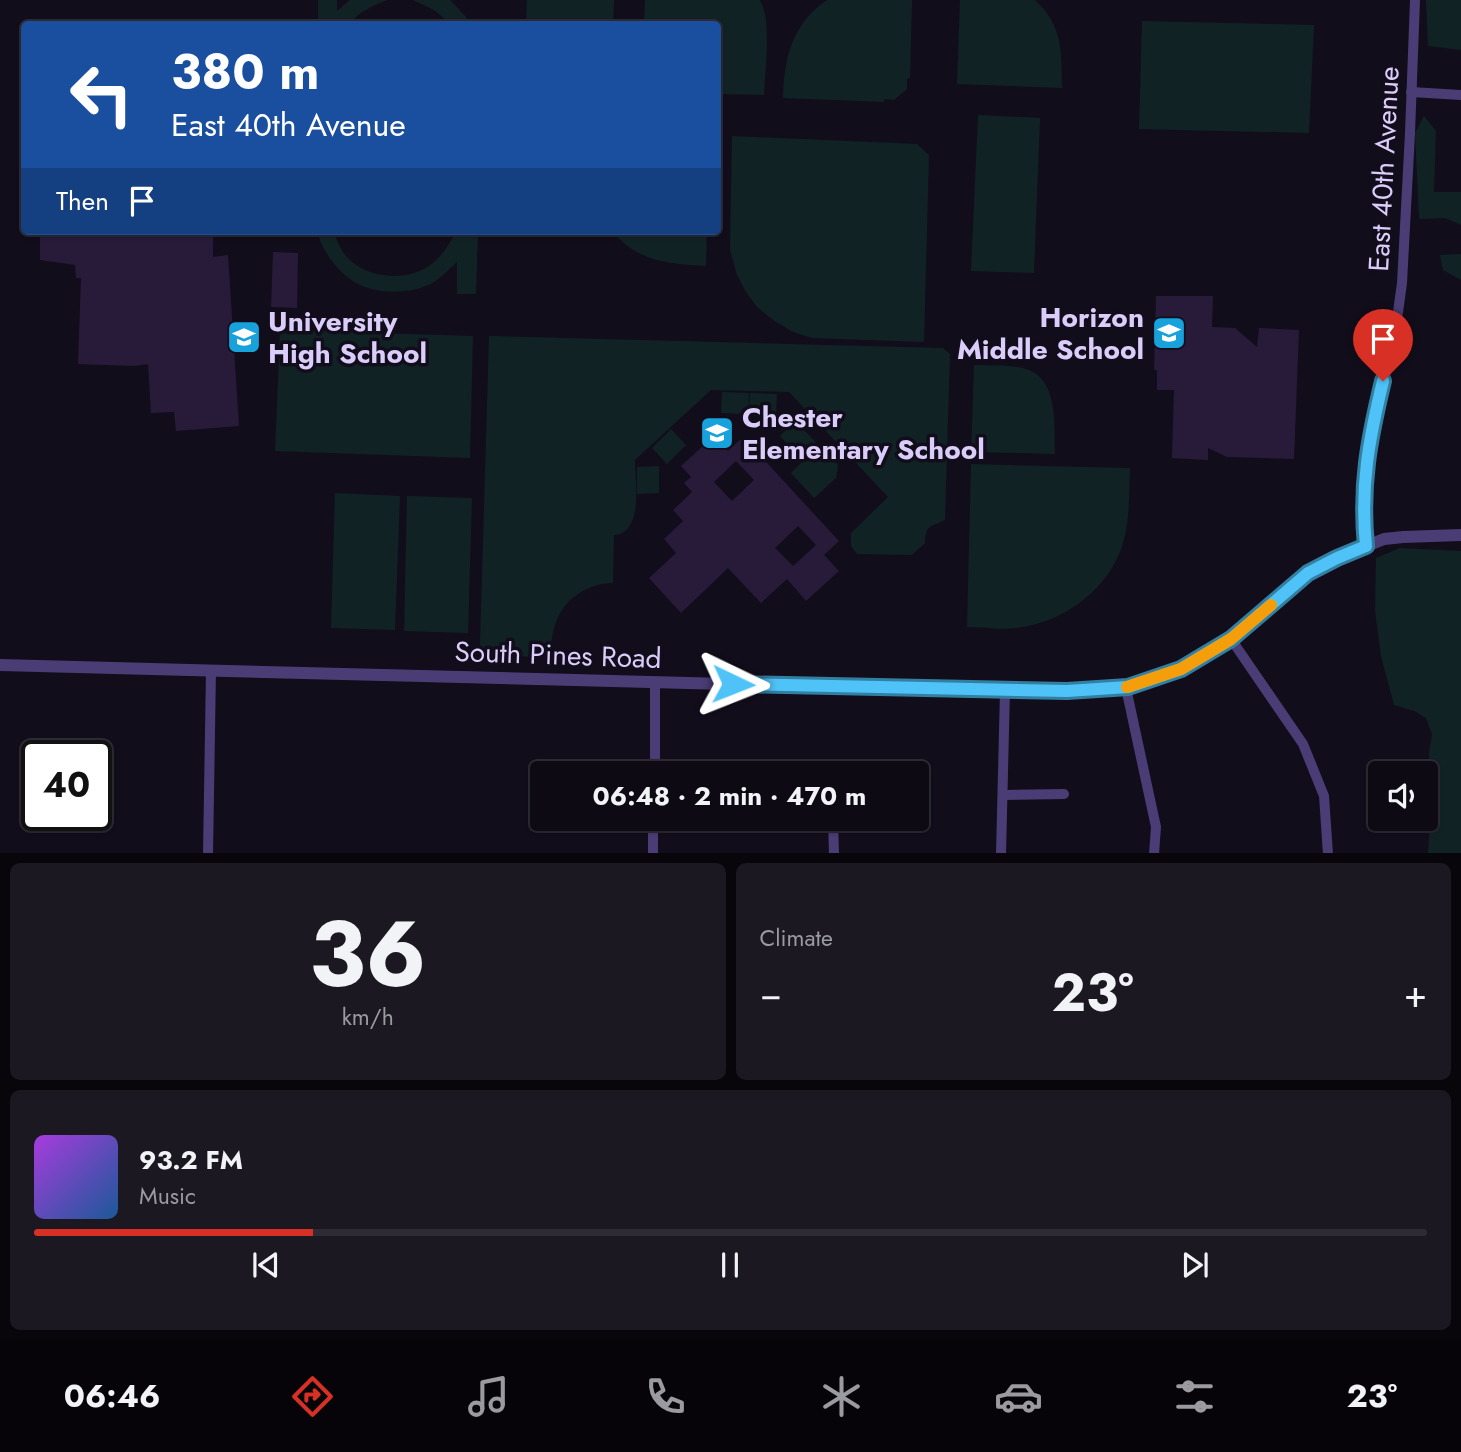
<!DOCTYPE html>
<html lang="en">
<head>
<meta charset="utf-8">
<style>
  :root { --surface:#0e0a14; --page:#1c1822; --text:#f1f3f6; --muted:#9b9aa0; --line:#2e2b34; --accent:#d93025 }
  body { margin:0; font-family:Jost,sans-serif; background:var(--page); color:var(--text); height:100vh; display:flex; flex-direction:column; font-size:26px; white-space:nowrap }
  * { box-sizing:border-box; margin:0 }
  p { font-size:23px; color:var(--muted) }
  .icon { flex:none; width:38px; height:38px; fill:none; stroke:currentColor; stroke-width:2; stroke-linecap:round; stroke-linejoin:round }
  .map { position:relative; height:853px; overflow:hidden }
  .drawer { display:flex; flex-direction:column; gap:10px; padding:10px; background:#08060b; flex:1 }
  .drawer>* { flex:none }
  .guide { position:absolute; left:21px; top:21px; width:700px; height:214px; border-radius:7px; box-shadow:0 2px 5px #0004,0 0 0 2px var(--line); background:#1a4fa0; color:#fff; overflow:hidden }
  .controls { position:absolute; left:1368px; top:761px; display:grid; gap:14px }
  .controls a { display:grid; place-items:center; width:70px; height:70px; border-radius:7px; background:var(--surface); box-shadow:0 2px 5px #0004,0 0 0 2px var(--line); font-size:35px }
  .speed { position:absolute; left:21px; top:740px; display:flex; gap:14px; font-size:35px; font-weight:700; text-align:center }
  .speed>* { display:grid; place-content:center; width:91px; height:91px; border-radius:50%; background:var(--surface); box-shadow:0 2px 5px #0004,0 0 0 2px var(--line); line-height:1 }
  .speed .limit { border:4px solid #111; border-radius:10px; background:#fff; color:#111 }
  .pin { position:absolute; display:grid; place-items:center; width:60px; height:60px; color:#fff; margin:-72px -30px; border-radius:50% 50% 50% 0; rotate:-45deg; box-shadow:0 0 7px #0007 }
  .pin .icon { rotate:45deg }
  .me { position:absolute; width:77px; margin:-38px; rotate:92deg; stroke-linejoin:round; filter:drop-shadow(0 0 5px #0008) }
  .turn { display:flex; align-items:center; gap:24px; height:147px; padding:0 35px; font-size:32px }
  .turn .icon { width:91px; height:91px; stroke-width:2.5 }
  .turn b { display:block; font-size:49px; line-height:60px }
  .then { display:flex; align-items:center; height:66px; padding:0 35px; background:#0003; gap:14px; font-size:26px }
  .big { font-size:52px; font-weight:700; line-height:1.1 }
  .drawer .card { flex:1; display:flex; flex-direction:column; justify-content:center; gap:10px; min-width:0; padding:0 24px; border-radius:10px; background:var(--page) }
  .drawer .dial { align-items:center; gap:0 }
  .dial b { font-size:91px; line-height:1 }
  .song { display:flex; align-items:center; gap:21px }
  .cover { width:84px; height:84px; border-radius:10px; background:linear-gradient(135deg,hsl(280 70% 55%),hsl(210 70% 35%)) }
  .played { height:7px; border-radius:4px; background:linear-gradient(90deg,var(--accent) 20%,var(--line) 20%) }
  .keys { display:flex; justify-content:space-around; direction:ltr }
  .heat { display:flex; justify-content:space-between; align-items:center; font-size:38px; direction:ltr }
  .drawer .tiles { flex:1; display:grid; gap:10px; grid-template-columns:1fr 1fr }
  .card:last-child { grid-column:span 2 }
  .trip { position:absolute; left:530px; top:761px; width:399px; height:70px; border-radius:7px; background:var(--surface); box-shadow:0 2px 5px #0004,0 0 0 2px var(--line); font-weight:700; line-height:70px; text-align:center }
  .menu { display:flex; height:112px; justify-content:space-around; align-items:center; background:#060408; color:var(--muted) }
  .menu .icon { width:49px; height:49px }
  .menu .active { color:var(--accent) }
  .menu b { font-size:32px; color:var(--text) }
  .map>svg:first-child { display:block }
  .green { fill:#112225 }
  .building { fill:#281b3a; fill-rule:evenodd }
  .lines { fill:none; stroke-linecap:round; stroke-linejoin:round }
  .minor { stroke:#4a3d76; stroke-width:10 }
  .tertiary { stroke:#4a3d76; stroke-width:12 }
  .route-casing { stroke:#337fa1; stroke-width:18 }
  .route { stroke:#4fc3f7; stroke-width:12 }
  .slow { stroke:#f59e0b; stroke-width:12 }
  .labels { text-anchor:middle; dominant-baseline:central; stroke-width:7; stroke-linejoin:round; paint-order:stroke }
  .street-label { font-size:28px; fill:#dbcdfa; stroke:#120d1b }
  .poi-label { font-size:28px; font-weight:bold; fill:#dbcdfa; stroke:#120d1b; text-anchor:start }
</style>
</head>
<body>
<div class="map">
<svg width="1461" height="854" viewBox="0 0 1461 854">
  <rect width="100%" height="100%" fill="#120d1b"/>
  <g class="green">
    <path d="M318,0H337V11L350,0H388C373,5 359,12 349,24H318Z"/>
    <path d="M413,0H450L466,17L469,24H451L434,10Z"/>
    <path d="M527,0H614L613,24H526Z"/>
    <path d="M645,0H760C772,22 765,69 764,95L718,94V24H644Z"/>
    <path d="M827,0H912L910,78L907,79V89L894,100L884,99V102L783,98C784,58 792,24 827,0Z"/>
    <path d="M960,0H1035C1064,27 1061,52 1062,88L957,84Z"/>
    <path d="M1426,0H1461V50L1428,46Z"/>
    <path d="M1142,21L1314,25L1309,133L1139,129Z"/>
    <path d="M978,115L1040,118L1034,273L971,271Z"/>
    <path d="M1424,116L1436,131L1434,192H1461V225L1445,218L1419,219L1415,133Z"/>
    <path d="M732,136L917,144L929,155L924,342L812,338L793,332L773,320L757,307L746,292L737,275L730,250Z"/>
    <path d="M317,231H334C336,238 339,246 343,252C360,278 404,283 429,266C442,257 449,245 456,231H478L476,294H457V262C447,271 439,281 426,286C406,294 375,294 356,283C338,273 322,251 317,231Z"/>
    <path d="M612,231H707L706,266C669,264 638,262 612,231Z"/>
    <path d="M1461,254V280L1443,270L1440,255Z"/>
    <path d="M280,330L473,336L470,458L275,451Z"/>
    <path d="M489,336L943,348L950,354L945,520C929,528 926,524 925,543L912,555L857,554L851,546V533L888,497L789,392L711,390L635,460C635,482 644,533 614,535L613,583C589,583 565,598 556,622C550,638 555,643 543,657L488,655L480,645Z"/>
    <path d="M974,365C992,366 1012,364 1029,370C1059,382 1054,428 1055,454L971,452Z"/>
    <path d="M722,392L749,393L748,414L721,413Z"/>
    <path d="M750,393L777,394L776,415L749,414Z"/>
    <path d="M791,425L801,427L838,465L836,478L814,498L791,473L803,461L780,436Z"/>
    <path d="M671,429L686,445L667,464L652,448Z"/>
    <path d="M971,464L1130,468C1129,493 1130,519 1123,543C1110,589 1062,624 1015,628C1000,630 983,627 967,627Z"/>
    <path d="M659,466V493L637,494V467Z"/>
    <path d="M335,493L400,496L395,630L331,628Z"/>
    <path d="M407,496L472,498L468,633L404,631Z"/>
    <path d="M1400,548L1461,551V853H1428L1430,823L1429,753L1432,734L1426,718L1414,711L1394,705L1381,656L1375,611L1376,558Z"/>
  </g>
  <g class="building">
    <path d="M40,231H213V257L228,255L239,426L176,431L174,412L151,413L148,364L134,366L78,364L81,278H76L75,265L40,260Z"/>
    <path d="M273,252L298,253L297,308L271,307Z"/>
    <path d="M1156,296H1213L1212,327L1235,328L1257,347L1259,328L1299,330L1294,459L1227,457L1208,448V460L1172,458L1174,390H1157V370H1154Z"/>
    <path d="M714,436L728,451L743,437L839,541L824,555L839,571L806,601L787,579L761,603L728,568L681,613L649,578L676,553L664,539L683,521L673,510L692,492L684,483L691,477L681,466ZM736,461L754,480L732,501L714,482ZM798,526L816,545L793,566L775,548Z"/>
  </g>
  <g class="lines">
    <g class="minor">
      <path d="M1411,92L1461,95"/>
      <path d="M1366,546L1363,515L1364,476L1372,428L1394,341L1402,283L1410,133L1415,0"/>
      <path d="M1231,639L1303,744L1324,796L1328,854"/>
      <path d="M1128,687L1126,688L1156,827L1154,854"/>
      <path d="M655,774V683"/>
      <path d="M1003,795L1064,794"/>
      <path d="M833,819L834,854"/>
      <path d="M208,854L211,670"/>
      <path d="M653,854V819"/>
      <path d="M1001,854L1005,690"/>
    </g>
    <path class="tertiary" d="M0,665L880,688L1067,691L1128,687L1181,669L1231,639L1308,573L1337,558L1384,539L1403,537L1461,535"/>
  </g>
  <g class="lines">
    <g class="route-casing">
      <path id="route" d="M733,684L1067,691L1128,687L1181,669L1231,639L1308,573L1337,558L1366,546C1360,486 1369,439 1383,381"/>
    </g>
    <use href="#route" class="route"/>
    <path class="slow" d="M1127,687L1181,669L1231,639L1271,605"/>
  </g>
  <defs>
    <g id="school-square" transform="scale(1.75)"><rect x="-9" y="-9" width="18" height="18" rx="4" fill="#17a2dc" stroke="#120d1b"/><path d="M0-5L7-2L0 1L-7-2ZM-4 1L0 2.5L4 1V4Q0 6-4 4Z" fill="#fff"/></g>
  </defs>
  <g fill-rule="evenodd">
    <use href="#school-square" x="1169" y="333"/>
    <use href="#school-square" x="244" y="337"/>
    <use href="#school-square" x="717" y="433"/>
  </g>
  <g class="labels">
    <g class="street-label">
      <text transform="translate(1384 169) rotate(-87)">East 40th Avenue</text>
      <text transform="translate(558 655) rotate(2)">South Pines Road</text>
    </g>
    <g class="poi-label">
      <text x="1144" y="317" text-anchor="end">Horizon<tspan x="1144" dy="32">Middle School</tspan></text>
      <text x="268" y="321">University<tspan x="268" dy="32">High School</tspan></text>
      <text x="742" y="417">Chester<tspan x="742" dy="32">Elementary School</tspan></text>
    </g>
  </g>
</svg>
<div class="controls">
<a><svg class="icon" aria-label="sound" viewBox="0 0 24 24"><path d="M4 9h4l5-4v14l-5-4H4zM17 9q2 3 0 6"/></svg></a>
</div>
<div class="speed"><div class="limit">40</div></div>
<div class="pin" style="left:1383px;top:381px;background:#d93025"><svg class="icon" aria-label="arrive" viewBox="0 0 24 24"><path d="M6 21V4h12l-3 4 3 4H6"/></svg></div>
<svg class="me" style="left:733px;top:684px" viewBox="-20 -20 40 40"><path d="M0-17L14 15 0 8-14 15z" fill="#4fc3f7" stroke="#fff" stroke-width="4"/></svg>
<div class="trip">06:48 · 2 min · 470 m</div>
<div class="guide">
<div class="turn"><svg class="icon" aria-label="left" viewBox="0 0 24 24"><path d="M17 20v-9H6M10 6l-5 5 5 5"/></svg><div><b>380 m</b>East 40th Avenue</div></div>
<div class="then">Then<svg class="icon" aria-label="arrive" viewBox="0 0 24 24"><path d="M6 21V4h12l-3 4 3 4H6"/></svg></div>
</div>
</div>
<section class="drawer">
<div class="tiles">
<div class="card dial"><b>36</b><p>km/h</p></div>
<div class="card"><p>Climate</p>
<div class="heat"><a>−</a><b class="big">23°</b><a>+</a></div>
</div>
<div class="card">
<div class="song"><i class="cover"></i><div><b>93.2 FM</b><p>Music</p></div></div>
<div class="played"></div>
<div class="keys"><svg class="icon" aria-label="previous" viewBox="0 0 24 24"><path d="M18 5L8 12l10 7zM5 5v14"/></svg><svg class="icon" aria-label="pause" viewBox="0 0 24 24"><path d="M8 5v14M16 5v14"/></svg><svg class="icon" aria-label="next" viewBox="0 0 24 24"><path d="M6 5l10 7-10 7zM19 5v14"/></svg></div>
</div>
</div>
</section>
<nav class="menu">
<b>06:46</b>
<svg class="icon active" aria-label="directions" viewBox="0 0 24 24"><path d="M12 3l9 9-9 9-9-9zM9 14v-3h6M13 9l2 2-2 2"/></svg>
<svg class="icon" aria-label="music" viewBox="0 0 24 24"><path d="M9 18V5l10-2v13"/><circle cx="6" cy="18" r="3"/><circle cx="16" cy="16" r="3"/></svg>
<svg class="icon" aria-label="phone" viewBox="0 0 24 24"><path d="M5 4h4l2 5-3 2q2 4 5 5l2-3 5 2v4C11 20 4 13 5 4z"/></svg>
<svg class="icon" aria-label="climate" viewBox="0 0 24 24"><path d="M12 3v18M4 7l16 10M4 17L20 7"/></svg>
<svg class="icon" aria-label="car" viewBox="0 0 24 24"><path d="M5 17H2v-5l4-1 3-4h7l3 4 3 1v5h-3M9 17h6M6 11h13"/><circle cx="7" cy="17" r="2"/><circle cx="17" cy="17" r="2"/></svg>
<svg class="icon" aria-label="filters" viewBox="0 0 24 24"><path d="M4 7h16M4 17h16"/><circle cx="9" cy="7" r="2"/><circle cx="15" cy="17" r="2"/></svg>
<b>23°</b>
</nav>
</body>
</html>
